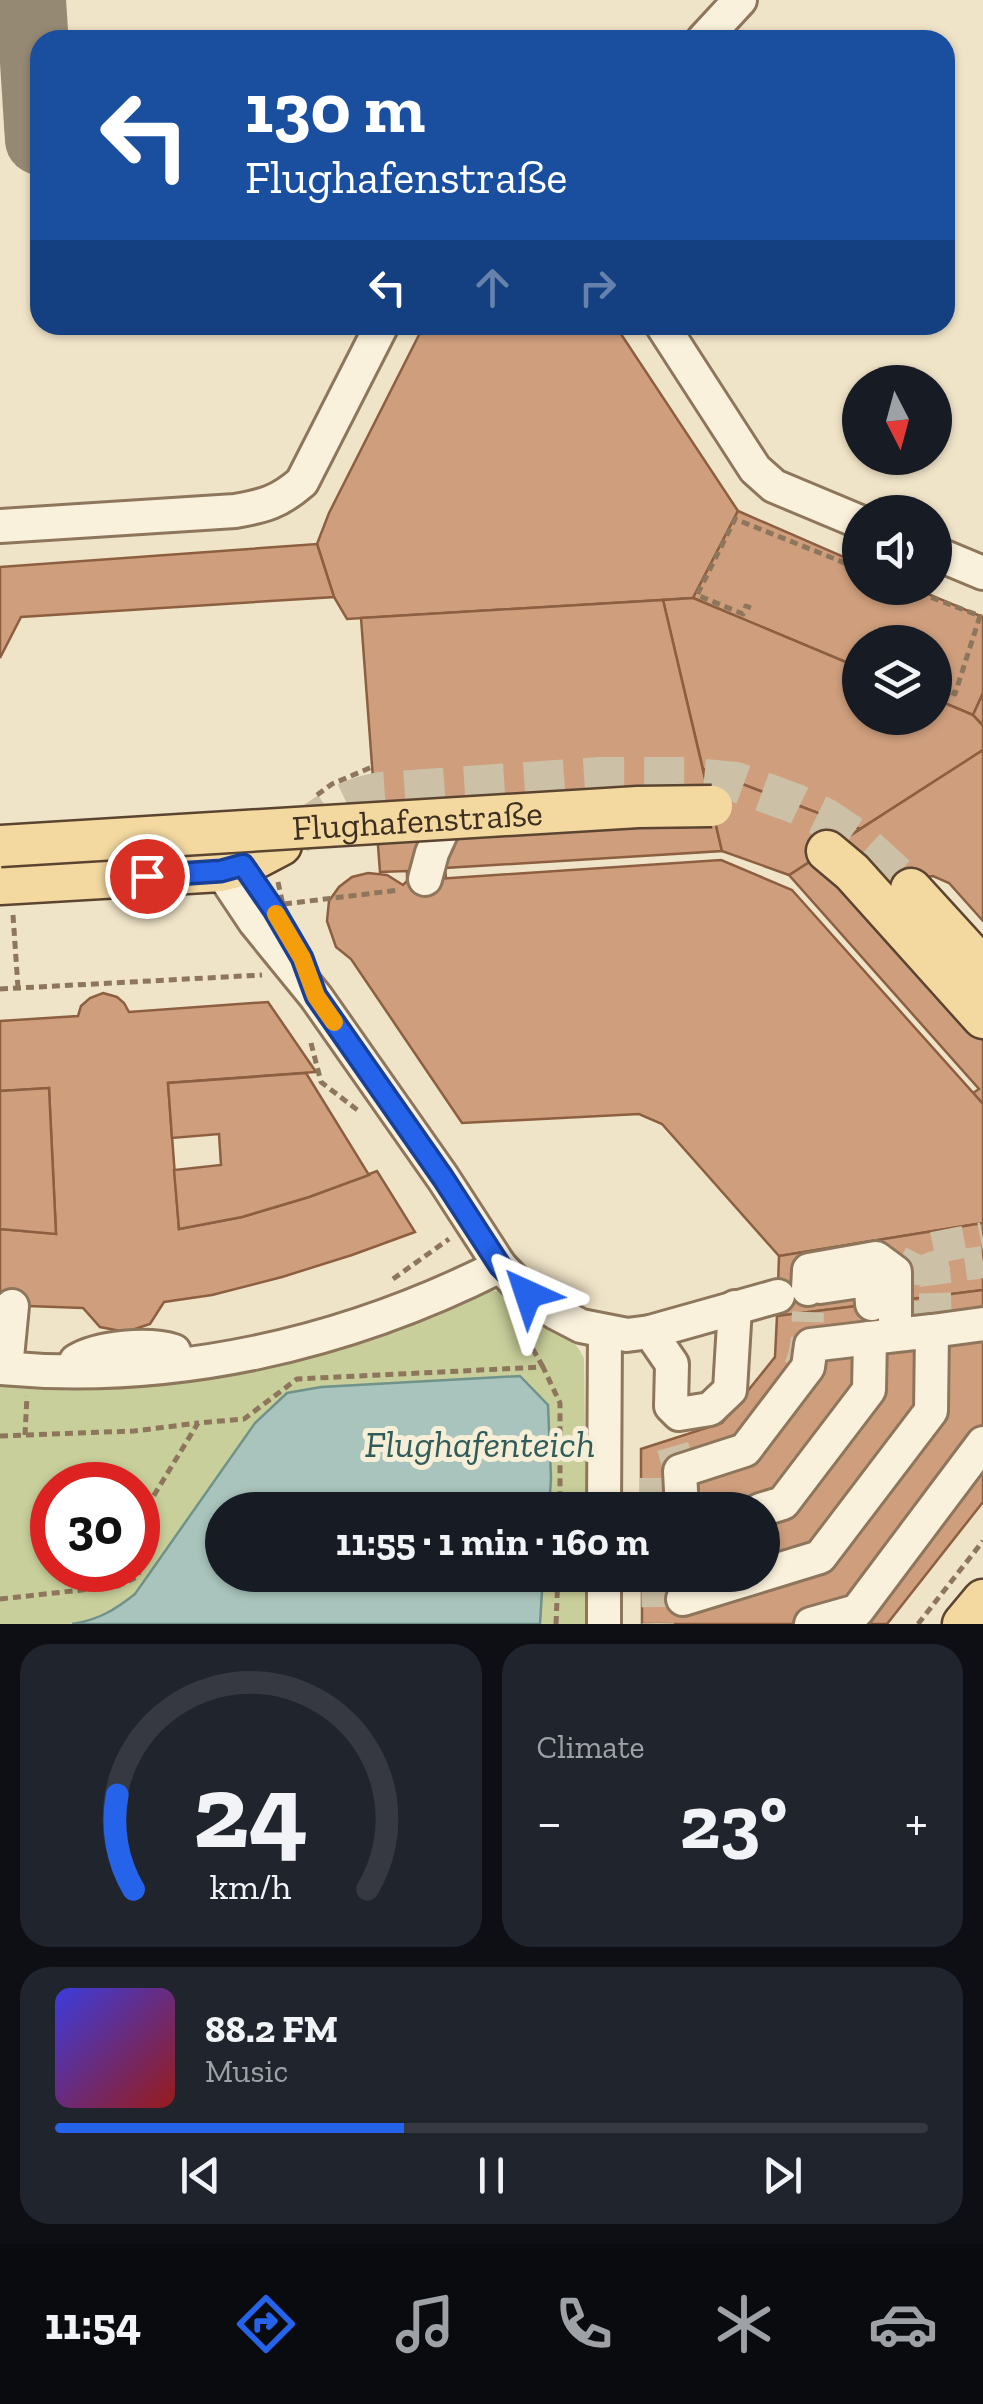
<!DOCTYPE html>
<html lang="en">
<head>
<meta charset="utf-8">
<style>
  :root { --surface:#171b24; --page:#20242c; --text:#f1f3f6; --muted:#9ea1a6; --line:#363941; --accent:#2563eb }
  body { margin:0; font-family:"Zilla Slab",serif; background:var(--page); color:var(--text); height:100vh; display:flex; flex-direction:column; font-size:38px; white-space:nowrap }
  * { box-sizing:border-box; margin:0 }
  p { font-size:32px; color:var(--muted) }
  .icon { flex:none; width:55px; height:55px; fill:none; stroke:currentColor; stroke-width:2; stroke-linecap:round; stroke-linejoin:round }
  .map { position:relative; height:1624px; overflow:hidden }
  .panel { display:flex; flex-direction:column; gap:20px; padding:20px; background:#0d0f14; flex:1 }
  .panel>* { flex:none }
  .guide { position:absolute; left:30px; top:30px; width:925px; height:305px; border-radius:30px; box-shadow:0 2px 8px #0004; background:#1a4fa0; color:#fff; overflow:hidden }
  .needle { width:65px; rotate:174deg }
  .fabs { position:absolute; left:842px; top:365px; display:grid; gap:20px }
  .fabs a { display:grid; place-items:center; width:110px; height:110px; border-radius:50%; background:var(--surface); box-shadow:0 2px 8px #0004; font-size:50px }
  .speed { position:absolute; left:30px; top:1462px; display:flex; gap:20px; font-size:50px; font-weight:700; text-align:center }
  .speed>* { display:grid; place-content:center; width:130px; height:130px; border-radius:50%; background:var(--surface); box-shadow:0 2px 8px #0004; line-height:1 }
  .speed .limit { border:15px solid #d22; background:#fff; color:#111 }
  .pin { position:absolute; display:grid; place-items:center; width:85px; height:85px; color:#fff; margin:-42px; border:5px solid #fff; border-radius:50%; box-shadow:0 2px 10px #0007 }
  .me { position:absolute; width:110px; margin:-55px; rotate:318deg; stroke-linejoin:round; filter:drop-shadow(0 0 8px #0008) }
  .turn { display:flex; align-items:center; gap:35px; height:210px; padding:0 50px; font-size:45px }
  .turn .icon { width:130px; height:130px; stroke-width:2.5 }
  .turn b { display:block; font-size:70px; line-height:85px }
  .lanes { display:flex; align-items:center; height:95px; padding:0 50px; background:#0003; justify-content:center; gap:50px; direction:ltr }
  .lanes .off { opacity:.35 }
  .big { font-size:75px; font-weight:700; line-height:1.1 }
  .panel .widget { flex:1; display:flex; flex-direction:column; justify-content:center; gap:15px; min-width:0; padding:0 35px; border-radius:30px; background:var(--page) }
  .panel .dial { align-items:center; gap:0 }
  .dial svg { height:260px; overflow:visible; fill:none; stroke:var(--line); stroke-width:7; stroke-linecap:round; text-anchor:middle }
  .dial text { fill:var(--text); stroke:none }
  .song { display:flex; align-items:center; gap:30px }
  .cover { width:120px; height:120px; border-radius:15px; background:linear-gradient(135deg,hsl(240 70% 55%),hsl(0 70% 35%)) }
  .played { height:10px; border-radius:5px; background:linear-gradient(90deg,var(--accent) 40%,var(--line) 40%) }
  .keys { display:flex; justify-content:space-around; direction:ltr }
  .heat { display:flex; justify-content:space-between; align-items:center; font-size:55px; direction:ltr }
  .panel .tiles { flex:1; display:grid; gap:20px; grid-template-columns:1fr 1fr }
  .widget:last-child { grid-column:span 2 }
  .trip { position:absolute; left:205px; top:1492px; width:575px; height:100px; border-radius:50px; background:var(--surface); box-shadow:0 2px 8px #0004; font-weight:700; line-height:100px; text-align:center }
  .tab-bar { display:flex; height:160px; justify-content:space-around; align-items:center; background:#090b0e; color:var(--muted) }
  .tab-bar .icon { width:70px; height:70px }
  .tab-bar .on { color:var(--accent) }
  .tab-bar b { font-size:45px; color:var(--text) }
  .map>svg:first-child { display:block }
  .green { fill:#c9cf9b; fill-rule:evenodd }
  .water { fill:#a9c4bc; stroke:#6f938a; stroke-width:2.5 }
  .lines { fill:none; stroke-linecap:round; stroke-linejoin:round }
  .taxiway { stroke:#968974; stroke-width:70 }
  .building { fill:#cf9f7d; stroke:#8d5f41; stroke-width:2.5 }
  .minor-tunnel { stroke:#ccc0a6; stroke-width:32; stroke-dasharray:32 16; stroke-linecap:butt }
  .major-tunnel { stroke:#ccc0a6; stroke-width:40; stroke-dasharray:40 20; stroke-linecap:butt }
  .minor-casing { stroke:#8d765c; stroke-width:38 }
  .major-casing { stroke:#5b4430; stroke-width:45 }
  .path { stroke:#8d765c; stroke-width:5; stroke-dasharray:8 5; stroke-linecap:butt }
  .minor { stroke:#faf1dc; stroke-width:32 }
  .major { stroke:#f3d9a0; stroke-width:40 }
  .major-bridge-casing { stroke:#5b4430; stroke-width:45; stroke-linecap:butt }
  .major-bridge { stroke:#f3d9a0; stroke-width:40 }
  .route-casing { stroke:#184099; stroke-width:25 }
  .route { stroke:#2563eb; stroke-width:18 }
  .slow { stroke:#f59e0b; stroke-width:18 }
  .labels { text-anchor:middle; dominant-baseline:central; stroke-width:10; stroke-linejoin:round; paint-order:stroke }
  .street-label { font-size:35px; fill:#3d2e20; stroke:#f7eed8 }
  .water-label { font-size:38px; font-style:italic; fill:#2f5d5a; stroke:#f7eed8 }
</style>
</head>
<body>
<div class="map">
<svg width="983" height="1624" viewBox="0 0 983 1624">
  <rect width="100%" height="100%" fill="#f0e4c8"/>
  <path class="green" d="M497,1291C515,1298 525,1314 542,1324C551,1330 562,1333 570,1339C577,1345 580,1351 584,1358L586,1510H222V1575H586L587,1624H0V1381L30,1384L480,1292ZM52,1485H138V1570H52Z"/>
  <path class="water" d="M520,1376L548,1405L551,1478L549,1510H222V1575H543L540,1624H72C98,1620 115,1610 135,1594L255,1423L287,1393L321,1387Z"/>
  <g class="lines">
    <path class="taxiway" d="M31,0L40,140"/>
  </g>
  <g class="building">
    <path d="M424,325H615L738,511L693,598L347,619L334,597L317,544L329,513Z"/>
    <path d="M738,511L860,564V588H914L983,617V693L973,715L935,699V642H860V668L693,598Z"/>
    <path d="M317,544L334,597L21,617L0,658V567Z"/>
    <path d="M693,598L860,668V718H935V699L973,715L983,726V750L860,829L703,769L663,600Z"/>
    <path d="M663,600L722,851L445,868L446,878L434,879L407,881V871L380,872L361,618Z"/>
    <path d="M983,693V725L973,715Z"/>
    <path d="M983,750V921L949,883L933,876L924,877L983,991V1104L973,1093L979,1089L789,875Z"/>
    <path d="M703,769L860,829L789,875L722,851Z"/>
    <path d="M721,860L792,890L983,1104V1223L779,1256L662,1124L639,1114L462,1123L351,959L336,947L327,921L329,901L339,887L352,877L368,873L387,875L403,885L407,881Z"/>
    <path d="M103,993L117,997L124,1003L129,1012L268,1002L316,1072L168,1083L179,1229L242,1217L309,1197L377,1171L415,1232L352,1255L282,1277L212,1295L164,1302L150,1324L126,1332L100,1327L83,1308L0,1305V1229L56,1234L49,1088L0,1091V1021L78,1016L81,1006L90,998Z"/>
    <path d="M306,1073L369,1175L309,1197L242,1217L179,1229L174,1170L221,1165L219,1134L172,1138L168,1083Z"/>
    <path d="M49,1088L56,1234L0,1229V1091Z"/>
    <path d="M983,1223V1290L777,1316L779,1256Z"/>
    <path d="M983,1290V1502L887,1624H642V1575H762V1510H641V1449L722,1423L775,1357L777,1316Z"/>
  </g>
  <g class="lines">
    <g class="minor-tunnel">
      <path d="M870,1278L983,1262"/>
      <path d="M936,1325L934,1267L944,1265"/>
      <path d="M912,1333L913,1269L923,1250L983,1238"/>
      <path d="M799,1369C808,1352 807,1331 808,1312"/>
      <path d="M656,1510V1468L708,1453"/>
      <path d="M657,1575L658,1624"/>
    </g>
    <path class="major-tunnel" d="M296,835C326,814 344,798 381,792L600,777H685L736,782L794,803L825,818L855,838L911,889"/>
    <g class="minor-casing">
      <g id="minor">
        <path d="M703,40L740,0"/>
        <path d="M662,325L755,469L774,486L860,522"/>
        <path d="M0,526L235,511C264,506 279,502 302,482L382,325"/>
        <path d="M935,553L983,573"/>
        <path d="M221,871L255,922L316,997L443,1178L500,1266L528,1295L556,1313L581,1326L627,1335L650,1332L778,1296"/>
        <path d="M425,879L432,853L447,820"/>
        <path d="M820,1287L860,1281L871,1289L872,1304"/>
        <path d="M808,1289L809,1270L876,1258L895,1272V1335"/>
        <path d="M932,1331L983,1324"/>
        <path d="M650,1332L672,1364L671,1406L679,1414L710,1409L730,1390L735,1307"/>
        <path d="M76,1361C99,1347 149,1343 174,1351"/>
        <path d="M0,1368C173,1384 346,1344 500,1266"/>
        <path d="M6,1368L12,1306"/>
        <path d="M604,1510L605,1332"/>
        <path d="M682,1510L680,1471L745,1450L808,1367L811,1345L870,1338"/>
        <path d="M683,1599L820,1557L931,1411L932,1331L870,1338L869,1390L783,1503L760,1510"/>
        <path d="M604,1624V1575"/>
        <path d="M811,1624L857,1611L983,1443"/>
      </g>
    </g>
    <g class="major-casing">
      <g id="major">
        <path d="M827,851L852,872L983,1018"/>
        <path d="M0,884L221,871L243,865L281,845"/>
        <path d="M911,889L983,968"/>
        <path d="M963,1624L983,1600"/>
      </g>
    </g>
    <g class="path">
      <path d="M907,588L980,616L955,694L935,685"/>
      <path d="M751,608L746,606L743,614L697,595L735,519L860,569"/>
      <path d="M317,795L332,784L372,767"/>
      <path d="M278,882L283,905"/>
      <path d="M284,904L400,890"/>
      <path d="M13,915L18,988"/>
      <path d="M0,989L262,975"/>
      <path d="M311,1043L321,1082L360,1112"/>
      <path d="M393,1279L449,1239"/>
      <path d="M520,1326L543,1367"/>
      <path d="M25,1435L27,1396"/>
      <path d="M0,1436L134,1431L198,1423"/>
      <path d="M138,1531L145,1510L198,1423L244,1419L297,1379L543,1367L560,1403V1510"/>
      <path d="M0,1599L118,1586L139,1576L138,1569"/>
      <path d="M556,1624L558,1575"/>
      <path d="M918,1624L983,1541"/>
    </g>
    <use href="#minor" class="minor"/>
    <use href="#major" class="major"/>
    <g class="major-bridge-casing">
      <g id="major-bridge">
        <path id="s1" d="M0,846L638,807L712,806"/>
      </g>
    </g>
    <use href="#major-bridge" class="major-bridge"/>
  </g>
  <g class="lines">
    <g class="route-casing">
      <path id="route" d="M147,876L221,871L243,865L274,910L302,958L316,996L443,1178L500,1266L528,1294"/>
    </g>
    <use href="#route" class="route"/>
    <path class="slow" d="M276,914L302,958L316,996L334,1022"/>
  </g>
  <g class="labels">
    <g class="street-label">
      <text stroke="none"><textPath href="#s1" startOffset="418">Flughafenstraße</textPath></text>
    </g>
    <g class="water-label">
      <text x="480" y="1444">Flughafenteich</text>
    </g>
  </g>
</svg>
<div class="fabs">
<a><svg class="needle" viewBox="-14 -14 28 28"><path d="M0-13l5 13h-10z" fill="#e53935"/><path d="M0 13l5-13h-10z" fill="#9ea1a6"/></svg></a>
<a><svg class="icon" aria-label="sound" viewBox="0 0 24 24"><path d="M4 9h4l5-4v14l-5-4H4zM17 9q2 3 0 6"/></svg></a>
<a><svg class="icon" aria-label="layers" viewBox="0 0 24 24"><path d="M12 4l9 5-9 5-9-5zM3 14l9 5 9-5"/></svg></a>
</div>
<div class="speed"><div class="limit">30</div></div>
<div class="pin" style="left:147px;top:876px;background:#d93025"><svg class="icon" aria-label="arrive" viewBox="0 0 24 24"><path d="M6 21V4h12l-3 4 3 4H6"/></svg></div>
<svg class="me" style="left:528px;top:1294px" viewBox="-20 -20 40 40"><path d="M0-17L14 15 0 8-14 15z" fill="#2563eb" stroke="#fff" stroke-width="4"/></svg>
<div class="trip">11:55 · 1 min · 160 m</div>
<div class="guide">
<div class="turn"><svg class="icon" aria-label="left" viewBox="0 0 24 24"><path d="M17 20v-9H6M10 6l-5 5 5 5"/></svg><div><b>130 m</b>Flughafenstraße</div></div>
<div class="lanes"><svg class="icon" aria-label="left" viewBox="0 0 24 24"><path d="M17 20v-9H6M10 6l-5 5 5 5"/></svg><svg class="icon off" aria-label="ahead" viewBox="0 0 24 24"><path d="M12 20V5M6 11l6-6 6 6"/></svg><svg class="icon off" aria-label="right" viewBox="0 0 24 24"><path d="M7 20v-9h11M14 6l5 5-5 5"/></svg></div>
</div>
</div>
<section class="panel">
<div class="tiles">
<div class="widget dial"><svg viewBox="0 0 100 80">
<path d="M14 69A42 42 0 1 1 86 69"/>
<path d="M14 69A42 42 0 0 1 9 40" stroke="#2563eb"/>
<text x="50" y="56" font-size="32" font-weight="700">24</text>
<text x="50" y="72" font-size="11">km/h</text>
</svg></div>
<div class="widget"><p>Climate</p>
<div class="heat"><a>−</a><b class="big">23°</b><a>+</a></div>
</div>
<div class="widget">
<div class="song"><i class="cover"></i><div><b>88.2 FM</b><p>Music</p></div></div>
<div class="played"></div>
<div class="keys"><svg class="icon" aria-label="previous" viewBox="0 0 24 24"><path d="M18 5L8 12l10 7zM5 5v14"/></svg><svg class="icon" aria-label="pause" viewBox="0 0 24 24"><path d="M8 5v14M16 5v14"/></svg><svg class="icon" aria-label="next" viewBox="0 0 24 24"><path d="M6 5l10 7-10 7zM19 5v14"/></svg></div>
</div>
</div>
</section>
<nav class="tab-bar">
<b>11:54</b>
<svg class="icon on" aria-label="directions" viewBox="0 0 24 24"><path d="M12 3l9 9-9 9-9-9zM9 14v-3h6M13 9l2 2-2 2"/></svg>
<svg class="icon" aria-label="music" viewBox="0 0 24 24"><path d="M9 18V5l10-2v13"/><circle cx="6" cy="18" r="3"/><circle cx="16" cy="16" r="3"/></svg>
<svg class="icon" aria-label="phone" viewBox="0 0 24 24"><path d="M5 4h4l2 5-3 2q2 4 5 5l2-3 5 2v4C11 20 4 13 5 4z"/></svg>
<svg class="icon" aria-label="climate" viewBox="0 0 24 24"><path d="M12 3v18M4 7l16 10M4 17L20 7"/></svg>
<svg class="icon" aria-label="car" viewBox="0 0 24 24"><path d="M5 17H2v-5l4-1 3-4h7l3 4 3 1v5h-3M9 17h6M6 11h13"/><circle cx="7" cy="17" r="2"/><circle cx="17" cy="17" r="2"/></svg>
</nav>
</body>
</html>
